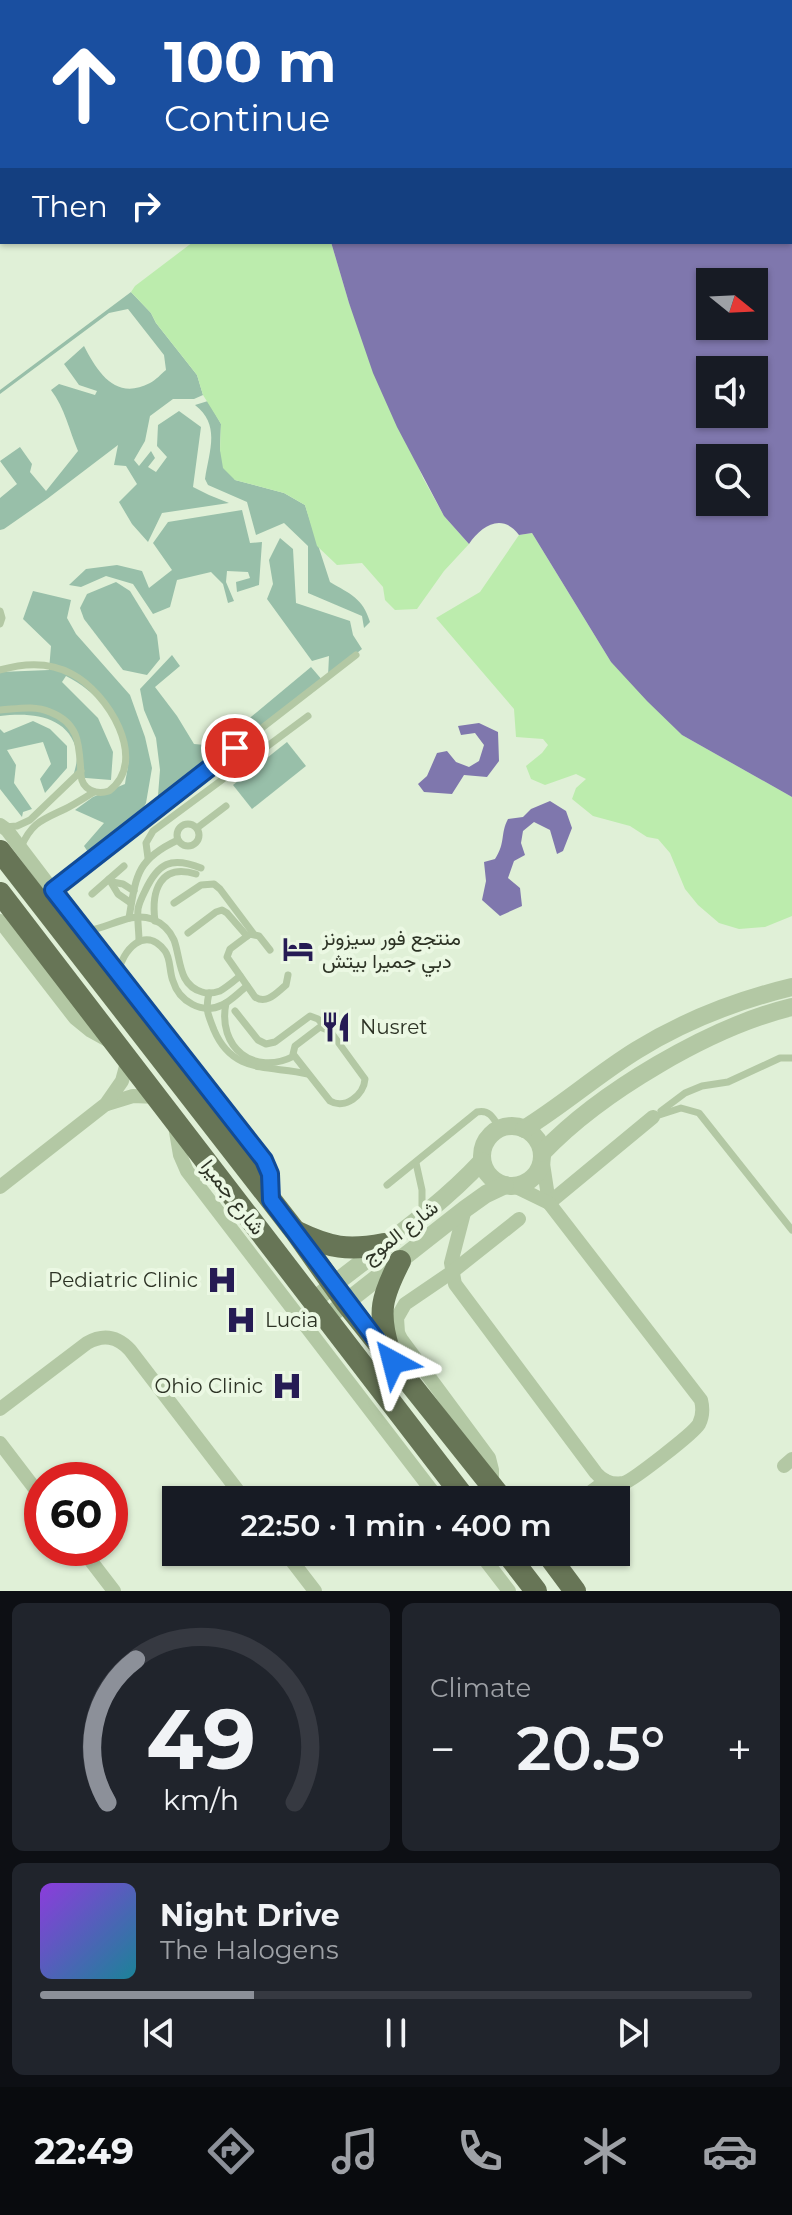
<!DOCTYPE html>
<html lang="en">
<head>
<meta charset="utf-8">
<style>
  :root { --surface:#171b24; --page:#20242c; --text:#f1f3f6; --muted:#9ea1a6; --line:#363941; --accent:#8c9099 }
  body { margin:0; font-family:Montserrat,Vazirmatn,sans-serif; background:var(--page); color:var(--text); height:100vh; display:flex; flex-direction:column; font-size:30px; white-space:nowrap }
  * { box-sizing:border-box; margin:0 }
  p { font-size:26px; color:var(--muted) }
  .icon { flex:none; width:44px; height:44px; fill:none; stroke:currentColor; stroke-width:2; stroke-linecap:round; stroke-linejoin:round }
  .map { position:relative; height:1591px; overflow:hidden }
  .side { display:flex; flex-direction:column; gap:12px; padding:12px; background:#0d0f14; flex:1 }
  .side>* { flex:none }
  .guide { position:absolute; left:0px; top:0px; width:792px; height:244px; box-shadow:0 2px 6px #0004; background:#1a4fa0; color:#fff; overflow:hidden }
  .needle { width:52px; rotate:108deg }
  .buttons { position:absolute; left:696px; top:268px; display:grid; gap:16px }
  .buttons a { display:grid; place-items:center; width:72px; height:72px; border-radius:0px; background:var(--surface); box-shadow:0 2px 6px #0004; font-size:40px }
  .speed { position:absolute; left:24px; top:1462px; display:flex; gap:16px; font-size:40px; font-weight:700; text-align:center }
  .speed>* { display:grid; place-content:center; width:104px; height:104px; border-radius:50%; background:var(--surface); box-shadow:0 2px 6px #0004; line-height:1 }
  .speed .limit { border:12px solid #d22; background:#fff; color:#111 }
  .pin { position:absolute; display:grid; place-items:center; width:68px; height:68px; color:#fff; margin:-34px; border:4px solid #fff; border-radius:50%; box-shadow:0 2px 8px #0007 }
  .me { position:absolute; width:88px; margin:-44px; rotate:322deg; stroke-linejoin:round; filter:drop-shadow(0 0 6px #0008) }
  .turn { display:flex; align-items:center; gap:28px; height:168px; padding:0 32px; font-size:36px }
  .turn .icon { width:104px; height:104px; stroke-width:2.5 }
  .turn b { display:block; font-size:56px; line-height:68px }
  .then { display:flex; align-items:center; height:76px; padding:0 32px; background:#0003; gap:16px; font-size:30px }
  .big { font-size:60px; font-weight:600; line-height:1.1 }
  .side .tile { flex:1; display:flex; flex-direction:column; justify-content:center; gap:12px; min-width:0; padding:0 28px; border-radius:12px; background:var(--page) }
  .side .dial { align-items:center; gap:0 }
  .dial svg { height:208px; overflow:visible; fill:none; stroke:var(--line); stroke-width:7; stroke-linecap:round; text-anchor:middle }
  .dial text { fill:var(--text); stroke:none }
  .song { display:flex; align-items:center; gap:24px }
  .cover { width:96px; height:96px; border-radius:12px; background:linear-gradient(135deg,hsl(270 70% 55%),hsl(190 70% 35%)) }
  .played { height:8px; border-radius:4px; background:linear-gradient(90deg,var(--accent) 30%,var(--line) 30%) }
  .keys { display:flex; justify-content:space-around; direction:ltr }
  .heat { display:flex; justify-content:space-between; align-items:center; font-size:44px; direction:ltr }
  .side .tiles { flex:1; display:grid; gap:12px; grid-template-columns:1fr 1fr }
  .tile:last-child { grid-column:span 2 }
  .trip { position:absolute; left:162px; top:1486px; width:468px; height:80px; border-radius:0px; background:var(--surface); box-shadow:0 2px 6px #0004; font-weight:600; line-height:80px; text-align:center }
  .tabs { display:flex; height:128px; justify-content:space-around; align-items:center; background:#090b0e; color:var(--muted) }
  .tabs .icon { width:56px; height:56px }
  .tabs .selected { color:var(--accent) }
  .tabs b { font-size:36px; color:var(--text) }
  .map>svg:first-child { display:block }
  .green { fill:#98bfa9 }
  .sand { fill:#bcecad }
  .water { fill:#7f77ad; fill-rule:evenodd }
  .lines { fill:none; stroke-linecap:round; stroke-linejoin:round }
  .service { stroke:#b3c8a4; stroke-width:7 }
  .minor { stroke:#b3c8a4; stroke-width:14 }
  .tertiary { stroke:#b3c8a4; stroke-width:18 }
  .primary { stroke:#677556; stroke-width:22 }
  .route-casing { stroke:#114b97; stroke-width:20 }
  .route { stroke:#1a73e8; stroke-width:14 }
  .labels { text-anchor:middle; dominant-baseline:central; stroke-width:8; stroke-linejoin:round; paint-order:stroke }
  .poi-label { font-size:20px; fill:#2d3325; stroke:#ebf8e3; text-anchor:start }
  .street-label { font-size:20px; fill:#2d3325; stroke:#ebf8e3 }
</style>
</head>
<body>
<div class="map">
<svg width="792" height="1591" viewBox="0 0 792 1591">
  <rect width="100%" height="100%" fill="#e0f0d7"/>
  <g class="green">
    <path d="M131,292L151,313L156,323L197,375L203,395L194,399H173L150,416L145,441L134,460L139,466L151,451L155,458L148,467L156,472L167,457L157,446L158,425L179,411L201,427L193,487L209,495L229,503L162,513L148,542L132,524L119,502L137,484L126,466L114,465L118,445L47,499L4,529L0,530V498L17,484L0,461L20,447L32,464L30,472L46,491L78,451C69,430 65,408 51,390L59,384L95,395L97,391L79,385L64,364L84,346C98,373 116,401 150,383C156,380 161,374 166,370L164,355L128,309L109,313L0,394V390Z"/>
    <path d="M208,401L221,424L220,450L235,480L284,493L305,505L330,582C350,594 363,598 370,622L364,628L362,616L308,593V546L284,523L256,535L247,502L208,485L205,479C209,451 221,425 195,405Z"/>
    <path d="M242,510L250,543L262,542L259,585L237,592L236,582L250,578L248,572L227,571L226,582L234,601L228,603L223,584L211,572L177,580L170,607L153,614L133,584L106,576L81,587L69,585L86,569L117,565L142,571L149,588L172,570L153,543L168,522Z"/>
    <path d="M280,538L293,549L296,603L350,621L353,635L362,649L328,676L329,656L312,661L267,599L273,584L269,560Z"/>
    <path d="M116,582L130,591L157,635L160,659L147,675L123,670L84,619L80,608L87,594Z"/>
    <path d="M33,591L71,600L67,618L76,634L130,695L145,737L152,768L146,803L130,834L96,864L84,846L104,823L75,810L93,797L125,784C126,775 130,762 128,753C121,720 96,691 66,676L62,682L98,718L113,752L111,780L73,777C75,769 78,760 77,752C69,715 31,712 0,716V672L49,670L51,646L23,619Z"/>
    <path d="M172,655L180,666L155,687L177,716L194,744L216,746L311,667L323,681L180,800L157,808L160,770L156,738L144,710L140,689Z"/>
    <path d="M33,721L50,729L67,746V768L45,793L40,779L51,764L43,742L7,750L16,765L14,783L32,809L23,812L22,817L0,789V729L4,733Z"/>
    <path d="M287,742L306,766L252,809L233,785Z"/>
  </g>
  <g class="sand">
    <path d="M193,242H331L349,303L423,478L444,516L469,544L444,571L417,609L395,610L385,600L383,587L362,563L337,565L317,546L305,505L284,493L235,480L223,468L220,450L221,424L203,395L197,375L156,323L151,313L131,292L135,286Z"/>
    <path d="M532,533L611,662L682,735L792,797V916L765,927L739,929L719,923L698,905L685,889L670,853L658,839L647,837L630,826L593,816L572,799L576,788L586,779L576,774L545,785L531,779L526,766L542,753L548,745L543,739L516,737L514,709L436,618L480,592L519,535Z"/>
  </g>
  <g class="water">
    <path d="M143,0H792V797L682,735L647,701L611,662L532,533L519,535C502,512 481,526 469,544L444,516L397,427L373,373L349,303L331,242H790V2H142ZM710,282H754V326H710ZM710,370H754V414H710ZM710,458H754V502H710Z"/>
    <path d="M479,723L498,732L499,761L487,777L464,775L452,794L424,792L418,784L427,776L437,753L447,751L456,762L469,767L479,761L484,745L475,733L461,735L458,726Z"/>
    <path d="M550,801L566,811L572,828L563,851L557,854L550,830L534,822L523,831L521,843L525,855L514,861L508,878L520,888L522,906L500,916L482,900L486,881L484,862L495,859C506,842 500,834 508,819L523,817L531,809Z"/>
  </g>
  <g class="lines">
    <g class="service">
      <path d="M0,105L2,108"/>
      <path d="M0,611L2,618L0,624"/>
      <path d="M0,670C24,663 50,662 72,674C107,692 150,760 109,791C96,795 82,790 81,775C79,747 81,724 50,712C34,705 17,709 0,710"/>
      <circle cx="188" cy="835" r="11"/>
      <path d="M4,827L17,826L30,820L81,771"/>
      <path d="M197,828L226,806"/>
      <path d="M21,847C32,822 42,820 65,809C75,804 84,798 94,792"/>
      <path d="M148,858L146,843L153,831L308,716"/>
      <path d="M109,879L118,894L131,903"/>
      <path d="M112,882L123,884L134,891"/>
      <path d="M53,890L356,655"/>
      <path d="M92,894L124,866"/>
      <path d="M174,903L201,885L214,884L220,889L253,933"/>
      <path d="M129,918C136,875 137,859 178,840"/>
      <path d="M155,921C151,891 160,863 196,874"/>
      <path d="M86,931C108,929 130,911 152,919C162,923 170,931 174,940C181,959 178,985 202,992C208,994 214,993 220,991C227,987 234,981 240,976"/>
      <path d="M188,933L216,912L222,910L227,913L247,936"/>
      <path d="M139,941C139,931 137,919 138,909C139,903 142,897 145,891C158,863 171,856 201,868"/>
      <path d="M270,950L259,936L250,934L230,949L227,957L255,997C267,1005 277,992 286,985L288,975"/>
      <path d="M118,973C122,951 145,924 165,951C171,959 169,971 173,981C179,1001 202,1015 222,1005C231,1001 239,992 247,986"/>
      <path d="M209,993C205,1011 208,1014 214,1030C233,1075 270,1065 308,1074"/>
      <path d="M226,1003C217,1047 254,1077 294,1056"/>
      <path d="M235,1011L258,1040L266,1044L275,1042L310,1016L318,1019L325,1027"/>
      <path d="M320,1027L330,1031L365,1079C364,1095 345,1110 330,1101L293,1054L295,1046Z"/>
      <path d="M661,1111L685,1093L702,1086L728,1082L780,1058H792"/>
      <path d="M653,1117L681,1108L699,1113L792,1230"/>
      <path d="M416,1163L422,1190V1212"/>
      <path d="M387,1185L477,1112C490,1109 494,1119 500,1129"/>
    </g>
    <g class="minor">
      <path d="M0,825L7,830L117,975L264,1160L270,1174L271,1200"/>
      <path d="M0,921L75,1018L91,1031L109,1041"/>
      <path d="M107,1104L133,1096L157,1097"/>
      <path d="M175,1126L180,1155L187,1171L439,1500"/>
      <path d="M542,1157L549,1203"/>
      <path d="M0,1187L106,1104L122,1081L128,1059"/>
      <path d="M549,1203L653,1117"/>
      <path d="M465,1209L451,1263L455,1284L596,1473C603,1481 613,1485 624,1483C633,1480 694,1433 699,1424C703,1416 703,1408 701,1400L549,1203L514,1186"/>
      <path d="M0,1409L87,1343C103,1334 117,1336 130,1350L245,1500"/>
      <path d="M0,1443L42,1498"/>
      <path d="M784,1466L792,1459"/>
      <path d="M492,1486V1470L489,1458L401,1339L398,1333L397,1318L405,1304L452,1272L519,1219"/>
      <path d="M580,1500L606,1481"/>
      <path d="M81,1548L114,1591"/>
      <path d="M285,1552L315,1591"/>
      <path d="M479,1552L509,1591"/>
    </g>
    <g class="tertiary">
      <circle cx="512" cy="1156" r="30"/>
      <path d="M524,1129C563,1105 598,1074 637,1050C684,1021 738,1000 792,987"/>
      <path d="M542,1153C600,1092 710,1027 792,1007"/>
      <path d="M313,1301C368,1256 435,1212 482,1161"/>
      <path d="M326,1318L465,1209L486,1194L505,1185"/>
    </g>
    <g class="primary">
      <path d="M0,851L295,1231L346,1303L503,1500"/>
      <path d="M0,893L466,1500"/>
      <path d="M297,1232C330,1248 348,1251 384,1244"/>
      <path d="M389,1350C377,1312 382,1296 400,1261"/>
      <path d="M506,1552L536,1591"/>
      <path d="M546,1552L575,1591"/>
    </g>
  </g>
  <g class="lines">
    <g class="route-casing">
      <path id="route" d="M235,748L53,890L264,1160L270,1174L271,1200L393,1362"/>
    </g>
    <use href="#route" class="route"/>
  </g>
  <defs>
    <g id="hotel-bare" transform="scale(2.4)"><path d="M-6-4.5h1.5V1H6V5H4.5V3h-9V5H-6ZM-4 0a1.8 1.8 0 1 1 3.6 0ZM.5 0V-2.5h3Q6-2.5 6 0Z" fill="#261c54" stroke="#ebf8e3" stroke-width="2.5" paint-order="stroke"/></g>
    <g id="restaurant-bare" transform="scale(2.4)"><path d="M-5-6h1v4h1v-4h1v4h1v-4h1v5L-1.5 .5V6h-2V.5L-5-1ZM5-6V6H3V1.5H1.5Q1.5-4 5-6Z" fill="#261c54" stroke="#ebf8e3" stroke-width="2.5" paint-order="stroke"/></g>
    <g id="hospital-bare" transform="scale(2.4)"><path d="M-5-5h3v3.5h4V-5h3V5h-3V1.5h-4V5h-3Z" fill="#261c54" stroke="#ebf8e3" stroke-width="2.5" paint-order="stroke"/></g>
  </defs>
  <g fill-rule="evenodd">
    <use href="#hotel-bare" x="298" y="949"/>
    <use href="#restaurant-bare" x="336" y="1027"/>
    <use href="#hospital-bare" x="222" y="1280"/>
    <use href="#hospital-bare" x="241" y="1320"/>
    <use href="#hospital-bare" x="287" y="1386"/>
  </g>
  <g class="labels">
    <g class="poi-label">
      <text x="322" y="938">منتجع فور سيزونز<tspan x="322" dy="23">دبي جميرا بيتش</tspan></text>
      <text x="360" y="1027">Nusret</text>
      <text x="198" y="1280" text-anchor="end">Pediatric Clinic</text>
      <text x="265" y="1320">Lucia</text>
      <text x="263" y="1386" text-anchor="end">Ohio Clinic</text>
    </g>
    <g class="street-label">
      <text transform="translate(233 1197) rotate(52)">شارع جميرا</text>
      <text transform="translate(400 1232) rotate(-38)">شارع الموج</text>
    </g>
  </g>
</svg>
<div class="buttons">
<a><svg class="needle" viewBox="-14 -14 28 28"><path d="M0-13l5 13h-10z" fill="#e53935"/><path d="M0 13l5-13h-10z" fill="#9ea1a6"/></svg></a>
<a><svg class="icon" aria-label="sound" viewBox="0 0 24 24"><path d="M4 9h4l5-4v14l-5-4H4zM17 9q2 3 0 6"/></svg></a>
<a><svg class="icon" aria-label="search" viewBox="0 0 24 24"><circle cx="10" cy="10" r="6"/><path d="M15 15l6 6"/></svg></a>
</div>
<div class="speed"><div class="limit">60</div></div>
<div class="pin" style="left:235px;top:748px;background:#d93025"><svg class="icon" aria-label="arrive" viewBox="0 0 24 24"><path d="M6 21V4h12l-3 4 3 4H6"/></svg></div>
<svg class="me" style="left:393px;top:1362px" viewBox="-20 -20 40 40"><path d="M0-17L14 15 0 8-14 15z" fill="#1a73e8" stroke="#fff" stroke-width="4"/></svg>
<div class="trip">22:50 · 1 min · 400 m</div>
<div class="guide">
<div class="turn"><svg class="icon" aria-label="ahead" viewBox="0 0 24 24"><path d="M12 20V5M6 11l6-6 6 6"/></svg><div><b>100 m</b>Continue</div></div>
<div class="then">Then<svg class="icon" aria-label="right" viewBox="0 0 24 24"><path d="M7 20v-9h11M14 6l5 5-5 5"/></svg></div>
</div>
</div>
<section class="side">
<div class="tiles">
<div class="tile dial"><svg viewBox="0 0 100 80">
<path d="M14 69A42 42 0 1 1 86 69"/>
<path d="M14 69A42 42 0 0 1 25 14" stroke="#8c9099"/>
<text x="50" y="56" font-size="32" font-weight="700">49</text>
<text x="50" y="72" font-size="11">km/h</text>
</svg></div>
<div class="tile"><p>Climate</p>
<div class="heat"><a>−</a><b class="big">20.5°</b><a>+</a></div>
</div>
<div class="tile">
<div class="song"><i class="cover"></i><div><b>Night Drive</b><p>The Halogens</p></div></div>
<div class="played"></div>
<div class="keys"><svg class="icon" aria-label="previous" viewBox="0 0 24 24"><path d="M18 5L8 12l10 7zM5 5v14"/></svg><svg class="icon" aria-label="pause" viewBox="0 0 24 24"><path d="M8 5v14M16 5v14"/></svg><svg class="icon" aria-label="next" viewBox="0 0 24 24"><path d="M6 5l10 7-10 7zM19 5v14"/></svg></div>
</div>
</div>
</section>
<nav class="tabs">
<b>22:49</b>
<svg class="icon selected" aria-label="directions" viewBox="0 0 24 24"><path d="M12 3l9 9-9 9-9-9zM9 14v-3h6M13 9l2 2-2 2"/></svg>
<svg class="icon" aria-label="music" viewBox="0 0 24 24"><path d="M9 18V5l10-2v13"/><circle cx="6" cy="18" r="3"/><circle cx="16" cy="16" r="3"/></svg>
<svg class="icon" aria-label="phone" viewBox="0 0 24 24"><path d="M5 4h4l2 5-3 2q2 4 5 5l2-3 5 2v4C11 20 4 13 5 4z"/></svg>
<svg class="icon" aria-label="climate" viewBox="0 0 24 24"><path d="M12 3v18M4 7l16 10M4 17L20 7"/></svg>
<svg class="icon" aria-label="car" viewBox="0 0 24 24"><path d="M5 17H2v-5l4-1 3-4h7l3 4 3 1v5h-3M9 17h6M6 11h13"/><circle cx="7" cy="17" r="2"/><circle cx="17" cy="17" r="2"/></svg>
</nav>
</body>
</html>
